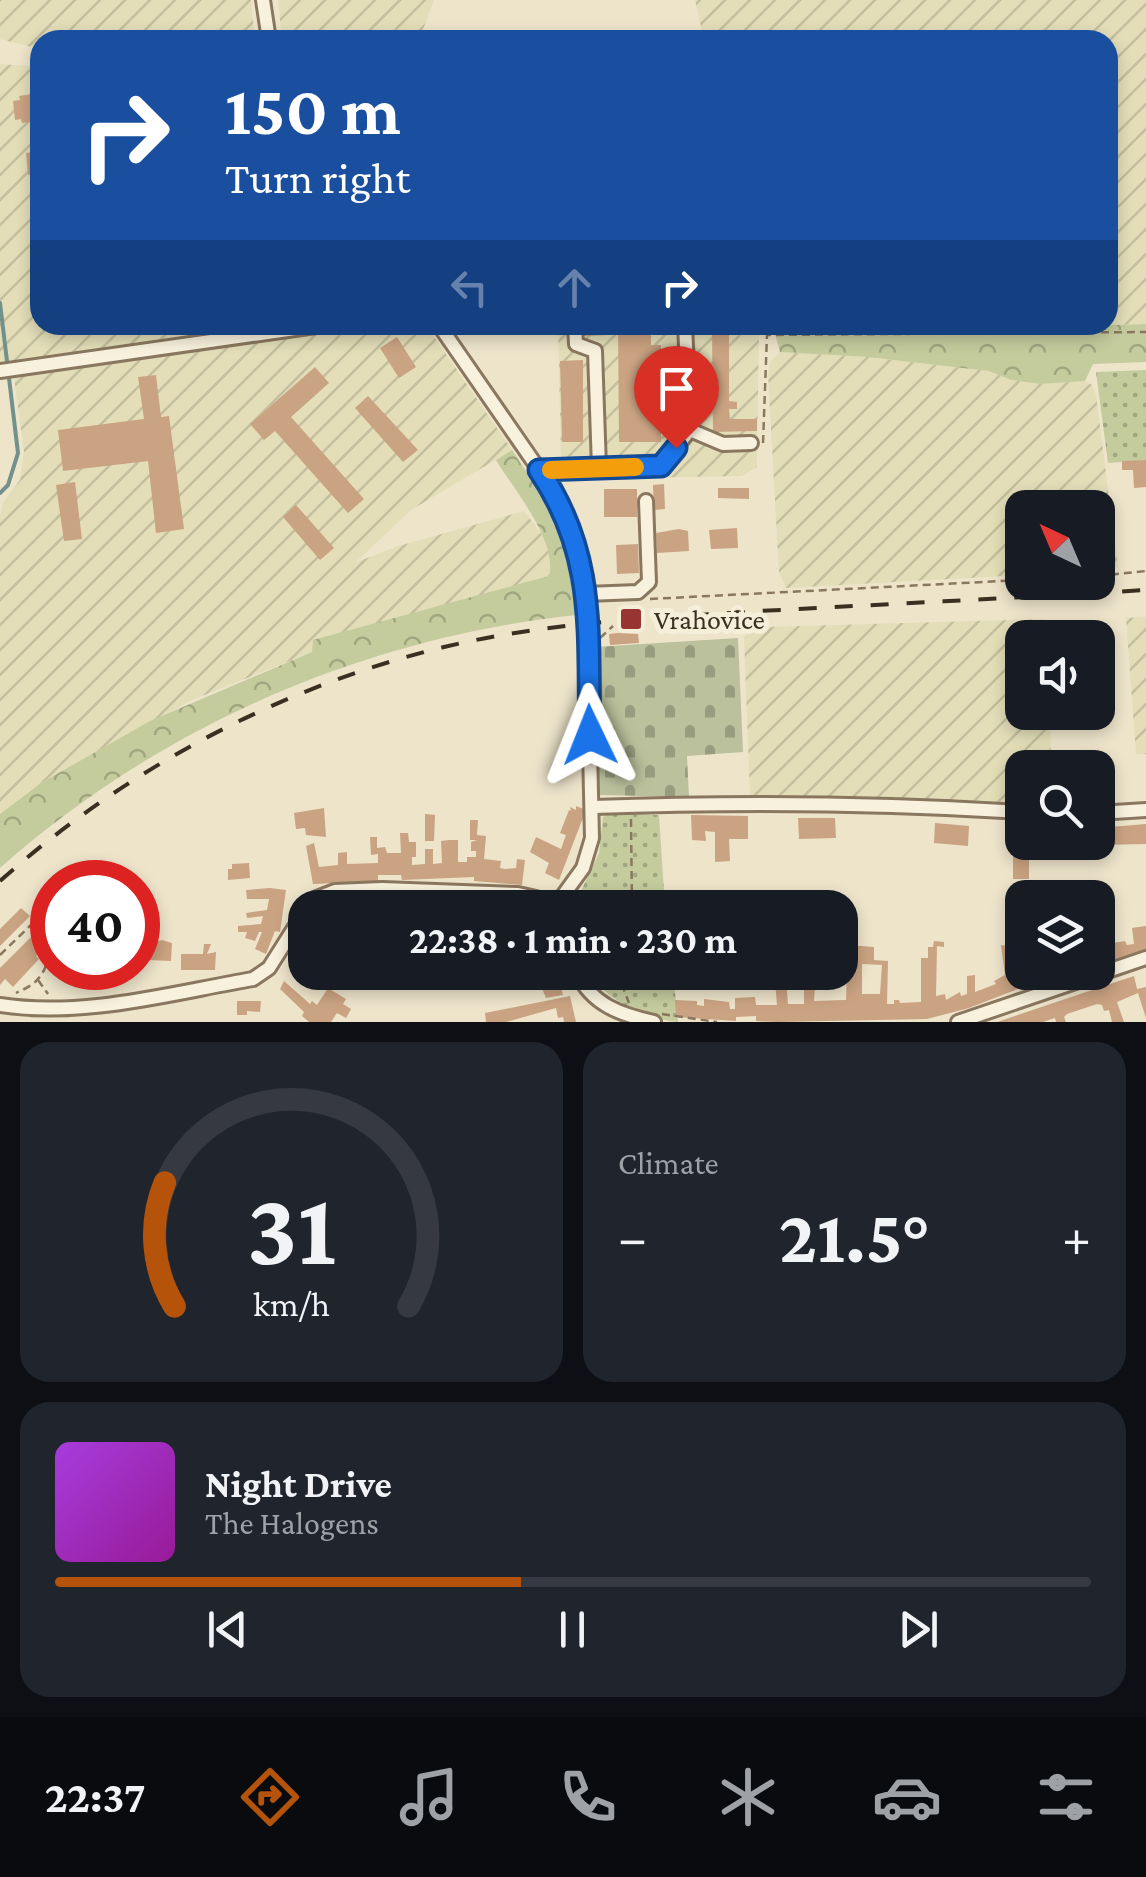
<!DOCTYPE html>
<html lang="en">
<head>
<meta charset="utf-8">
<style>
  :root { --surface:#171b24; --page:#20242c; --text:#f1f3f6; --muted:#9ea1a6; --line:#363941; --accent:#b45309 }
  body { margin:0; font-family:"Crimson Pro",serif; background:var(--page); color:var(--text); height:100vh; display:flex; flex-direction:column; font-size:38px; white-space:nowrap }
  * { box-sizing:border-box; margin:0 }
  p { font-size:32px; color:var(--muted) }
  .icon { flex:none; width:55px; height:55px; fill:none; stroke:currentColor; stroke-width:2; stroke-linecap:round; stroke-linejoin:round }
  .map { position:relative; height:1022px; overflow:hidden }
  .drawer { display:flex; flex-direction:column; gap:20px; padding:20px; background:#0d0f14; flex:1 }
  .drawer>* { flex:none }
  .banner { position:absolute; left:30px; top:30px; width:1088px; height:305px; border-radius:30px; box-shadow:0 5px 15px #0003; background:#1a4fa0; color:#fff; overflow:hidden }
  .needle { width:65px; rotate:316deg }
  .controls { position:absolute; left:1005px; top:490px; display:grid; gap:20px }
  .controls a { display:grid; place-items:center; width:110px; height:110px; border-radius:20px; background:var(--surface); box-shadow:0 5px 15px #0003; font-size:50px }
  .speed { position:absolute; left:30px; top:860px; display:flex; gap:20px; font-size:50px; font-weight:700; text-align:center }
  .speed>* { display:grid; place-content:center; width:130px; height:130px; border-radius:50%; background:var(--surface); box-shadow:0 5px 15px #0003; line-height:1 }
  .speed .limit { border:15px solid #d22; background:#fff; color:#111 }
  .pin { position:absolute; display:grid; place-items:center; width:85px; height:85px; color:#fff; margin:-102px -42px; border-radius:50% 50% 50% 0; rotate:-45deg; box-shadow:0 0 10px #0007 }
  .pin .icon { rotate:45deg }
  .me { position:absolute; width:110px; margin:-55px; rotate:358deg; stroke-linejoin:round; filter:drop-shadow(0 0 8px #0008) }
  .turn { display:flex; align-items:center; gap:35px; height:210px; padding:0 30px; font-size:45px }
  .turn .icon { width:130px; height:130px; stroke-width:2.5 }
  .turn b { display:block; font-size:70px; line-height:85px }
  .lanes { display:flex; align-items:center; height:95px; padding:0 30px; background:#0003; justify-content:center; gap:50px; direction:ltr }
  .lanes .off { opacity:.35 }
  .big { font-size:75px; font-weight:700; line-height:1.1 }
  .drawer .tile { flex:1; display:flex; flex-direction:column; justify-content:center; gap:15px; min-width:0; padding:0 35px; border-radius:30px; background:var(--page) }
  .drawer .dial { align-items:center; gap:0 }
  .dial svg { height:260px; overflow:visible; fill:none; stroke:var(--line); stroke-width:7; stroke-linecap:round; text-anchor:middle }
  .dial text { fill:var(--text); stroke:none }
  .song { display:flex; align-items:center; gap:30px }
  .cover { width:120px; height:120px; border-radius:15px; background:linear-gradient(135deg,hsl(280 70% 55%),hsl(300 70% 35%)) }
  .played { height:10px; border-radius:5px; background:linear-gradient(90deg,var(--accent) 45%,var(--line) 45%) }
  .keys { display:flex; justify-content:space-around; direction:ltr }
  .heat { display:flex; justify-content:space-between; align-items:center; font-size:55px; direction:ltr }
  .drawer .tiles { flex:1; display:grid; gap:20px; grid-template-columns:1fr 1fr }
  .tile:last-child { grid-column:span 2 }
  .trip { position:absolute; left:288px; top:890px; width:570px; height:100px; border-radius:30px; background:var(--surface); box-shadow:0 5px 15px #0003; font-weight:700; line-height:100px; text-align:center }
  .menu { display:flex; height:160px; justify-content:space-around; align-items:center; background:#090b0e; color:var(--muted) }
  .menu .icon { width:70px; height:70px }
  .menu .current { color:var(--accent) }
  .menu b { font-size:45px; color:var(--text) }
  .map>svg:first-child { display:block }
  .farmland { fill:url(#farmland-furrows) }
  .grass { fill:url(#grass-dots) }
  .forest { fill:url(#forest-crowns) }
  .cemetery { fill:url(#cemetery-stones) }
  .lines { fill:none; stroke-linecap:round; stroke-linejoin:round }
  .stream { stroke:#71918a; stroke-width:4 }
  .building { fill:#caa382; fill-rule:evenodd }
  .minor-casing { stroke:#8a775f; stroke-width:18 }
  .path { stroke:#8a775f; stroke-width:2.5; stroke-dasharray:8 5; stroke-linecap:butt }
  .minor { stroke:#f8f1dd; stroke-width:12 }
  .rail { stroke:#3b2f22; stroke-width:4; stroke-dasharray:18 18; stroke-linecap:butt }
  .route-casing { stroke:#114b97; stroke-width:25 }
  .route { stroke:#1a73e8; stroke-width:18 }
  .slow { stroke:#f59e0b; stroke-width:18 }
  .poi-dot { fill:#963531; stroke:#f5eed9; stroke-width:4 }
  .labels { text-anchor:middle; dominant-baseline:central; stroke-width:10; stroke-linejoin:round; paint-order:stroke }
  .poi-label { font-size:28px; fill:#3b2f22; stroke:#f5eed9; text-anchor:start }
</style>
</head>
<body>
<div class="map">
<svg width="1146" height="1022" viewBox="0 0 1146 1022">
  <defs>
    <pattern id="farmland-furrows" width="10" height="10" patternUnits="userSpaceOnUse" patternTransform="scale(2.5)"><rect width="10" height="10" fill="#e3deb8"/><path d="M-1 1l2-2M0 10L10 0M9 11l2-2" fill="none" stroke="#c4bf9e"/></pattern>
    <pattern id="grass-dots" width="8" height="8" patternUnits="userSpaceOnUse" patternTransform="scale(2.5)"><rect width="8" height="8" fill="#c4cc9e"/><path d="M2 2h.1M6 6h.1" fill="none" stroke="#a0a680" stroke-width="1.8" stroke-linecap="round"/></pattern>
    <pattern id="forest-crowns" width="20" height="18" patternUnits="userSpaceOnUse" patternTransform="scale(2.5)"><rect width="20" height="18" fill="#c4cc9e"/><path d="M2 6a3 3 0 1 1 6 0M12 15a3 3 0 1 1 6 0" fill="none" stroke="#a0a680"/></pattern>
    <pattern id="cemetery-stones" width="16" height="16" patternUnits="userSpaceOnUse" patternTransform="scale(2.5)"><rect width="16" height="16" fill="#bbc19c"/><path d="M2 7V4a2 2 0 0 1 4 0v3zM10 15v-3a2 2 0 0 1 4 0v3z" fill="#999d7f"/></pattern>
  </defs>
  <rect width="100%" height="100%" fill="#ede4ca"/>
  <g class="farmland">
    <path d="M0,0H251L255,40H40V49L0,39Z"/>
    <path d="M278,0H434L419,40H282Z"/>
    <path d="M695,0H1146V324L888,332L780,331L765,325H1108V40H704Z"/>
    <path d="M0,64L40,67V325H426L512,450L411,510L355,563L395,547L524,511L547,541L552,565L549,576L312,652L192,700L41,783L0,814V517L3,502L20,480L24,452L12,362L0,363Z"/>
    <path d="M558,325H759L757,467L742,476L569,479L561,462Z"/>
    <path d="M780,352L867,357L989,371L1011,380L1041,384L1085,381L1092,385L1096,395L1118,567L1098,570V508H1022V575L786,588L779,572L768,375L770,362Z"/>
    <path d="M1146,617V754H1136L1126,618Z"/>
    <path d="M1045,619L1046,637L1022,638V712L1050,713L1051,767L1022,768V808L750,798L744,637L749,631L767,627Z"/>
  </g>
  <g class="grass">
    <path d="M1146,370V460L1108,463L1096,372Z"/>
    <path d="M608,813L659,815L665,907L573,908L599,853L603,817Z"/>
    <path d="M589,973H673L678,1022C646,1019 606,1000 589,973Z"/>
  </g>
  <g class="forest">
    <path d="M1146,324V362L1093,364L1085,381L1041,384L1011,380L989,371L867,357L780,352L774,330L888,332Z"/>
    <path d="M512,450L554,514L569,567L576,615C363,638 160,726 0,868V814L41,783L150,721L312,652L313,640L549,576C558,541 514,490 496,460Z"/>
  </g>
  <path class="cemetery" d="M738,638L743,752L687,756L689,797L598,795L595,647Z"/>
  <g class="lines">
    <path class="stream" d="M0,303L18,453L8,485L0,493"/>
  </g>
  <g class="building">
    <path d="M40,93V121L22,123L21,119L15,120L13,101L20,100L19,96Z"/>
    <path d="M40,151V173L28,175L26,153Z"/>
    <path d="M584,325H608L609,335L584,336Z"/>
    <path d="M618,325H651V345H661V442H619Z"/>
    <path d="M712,325H729V401L737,402V409H729L730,419H757V431L713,432Z"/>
    <path d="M397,337L416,367L399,378L380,348Z"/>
    <path d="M583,360V442H562L560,361Z"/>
    <path d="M315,367L329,383L291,417L364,499L348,513L275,431L264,440L250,424Z"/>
    <path d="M156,375L161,417L169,416L184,529L156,533L148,461L63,471L58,430L144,419L138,377Z"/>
    <path d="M368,396L418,450L403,462L355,408Z"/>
    <path d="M1146,460V487L1134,488L1133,470H1122V461Z"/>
    <path d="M75,482L82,539L64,541L56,485Z"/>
    <path d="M664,484L665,509L654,510L653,485Z"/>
    <path d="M718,488H749V499L718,498Z"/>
    <rect x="604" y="489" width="33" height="28"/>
    <path d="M296,505L334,548L320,560L283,517Z"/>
    <path d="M737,528L738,548L711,549L709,530Z"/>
    <path d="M679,529L688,531L689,551L657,553L656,533Z"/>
    <path d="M638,544L639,573L617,574L616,545Z"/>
    <path d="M618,633L638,634L639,643L610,645L609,634Z"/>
    <path d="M576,806L586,810L559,880L545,873L549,863L530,852L536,837L561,849L566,835L560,833L569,810L571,811L570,807L576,810Z"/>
    <path d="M324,808L326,837L306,835L305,828L296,829L294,813Z"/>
    <path d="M425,814L435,815L434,841H425Z"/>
    <path d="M691,815L748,816V839H729L730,861L715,862V832L705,831L706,841L692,840Z"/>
    <path d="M798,818H835L836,838L799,839Z"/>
    <path d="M470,820H478L477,835L486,836L484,859L501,861L500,868L505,869L516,868L517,859L525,860L522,885L474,881V877L402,880L401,875H378V881L313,884L306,846L314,843L319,867L338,865V853L347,852V864L378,863V854L371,855L370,837H377V848L385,847L387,853H401L400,833H408L409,842H416V857H412V865L425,864V849H433V864L442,863L441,841L449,840H458V862H467V857H476V851H471V842L477,840H470Z"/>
    <path d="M935,823L969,826L968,846L934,843Z"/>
    <path d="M1146,824V844L1098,845V828Z"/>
    <path d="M1013,853L1029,854V879H1013Z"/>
    <path d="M249,863L250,878L228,880V869H232V864Z"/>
    <path d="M270,888L286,890L280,932L275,931L266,954L255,949L262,932H259L255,941L245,938L247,932H238V926L261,924L263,916L247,918L246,913L267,910L269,899H247L246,890Z"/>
    <path d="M596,893L605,894L609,900L619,897L622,908H588L589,898Z"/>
    <path d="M387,896L388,901H415V896L436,898V902L482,903V908H332V897Z"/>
    <path d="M1112,903L1113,914H1104L1107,944L1125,941L1127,945L1134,944L1132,928L1146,926V951L1098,964V952L1101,951L1098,904Z"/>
    <path d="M21,908L30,916L0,946V929Z"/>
    <path d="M35,933L43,940L39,944L43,948L36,956L39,959L13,987L5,979L0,985V968Z"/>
    <path d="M162,940L172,943L171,961L147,960L148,944Z"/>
    <path d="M934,941L944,942V947L937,946L936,996L945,994L946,1000L960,992L961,996L967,994V976L975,975V992L996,984L994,981L1005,975L1001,945L1013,947L1018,977L1029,972L1059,973L969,1008L927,1019L777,1022L756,1021V1016L736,1017V1021L676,1017L675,1000L697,1001V1005L704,1006V999L729,1002L730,1009H735V998L755,997L756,1005H777L775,981L786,980L788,1004H804V972H816L814,1001L846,1000L848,945L874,947V960L888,961L887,1004H894V1000H899L900,1003L921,1002V958H928V947H933ZM862,964L882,965L880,994H862Z"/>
    <path d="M204,944H211L207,954L216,952L215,970H181V954H203Z"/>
    <path d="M539,972H557L563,995L546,998L539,981L518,984V979L540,976Z"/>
    <path d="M1134,976L1137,989L1146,987V1018L1138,993L1117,1002L1124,1022H1112L1109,1010L1104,1011L1102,1005L1097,1004L1067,1014L1064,1017L1066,1022H1056L1055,1018L1043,1022H997Z"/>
    <path d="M284,981L310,1004L312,1001L317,1005L328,988L346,999L343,1004L351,1009L346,1018L337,1013L331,1022H309L302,1016L304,1012L280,989Z"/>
    <path d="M570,996L576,1022H564L563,1017L558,1018L556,1008L506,1022H486L485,1013Z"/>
    <path d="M237,1001H261L260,1012L247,1011V1015H237Z"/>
  </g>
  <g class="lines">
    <g class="minor-casing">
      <g id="minor">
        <path d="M263,0L269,40"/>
        <path d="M439,325L551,487L580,555L587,615L592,838L583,868L554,908"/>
        <path d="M575,325L576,344L595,351L599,468"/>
        <path d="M0,371L323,325"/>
        <path d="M690,430L723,444L751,443"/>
        <path d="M539,470L661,466L690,430L685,325"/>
        <path d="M586,594L638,592L649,582L646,501"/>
        <path d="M593,807C736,802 880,803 1022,812"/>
        <path d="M1098,813L1146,810"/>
        <path d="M308,908L317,898L335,891L382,889L518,894L536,898L551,908"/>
        <path d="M577,972C591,1005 622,1015 654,1022"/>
        <path d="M0,1005C83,1018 171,993 253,979L269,968L305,911"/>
        <path d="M958,1022L1146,958"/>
      </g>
    </g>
    <g class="path">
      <path d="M763,443L767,335L1146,332"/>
      <path d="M1098,576L1146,571"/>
      <path d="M650,599L1022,580"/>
      <path d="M600,638L613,626"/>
      <path d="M631,819L632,908"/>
      <path d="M0,955L31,925C53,933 53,964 37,980C32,986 22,990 16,993"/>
      <path d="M617,972L629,1003"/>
      <path d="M38,980L48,994"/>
      <path d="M662,1014L717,1022"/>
    </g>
    <use href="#minor" class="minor"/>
    <path class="rail" d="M0,881C126,769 280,687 444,647C548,622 655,618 760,611C889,604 1017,598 1146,590"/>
  </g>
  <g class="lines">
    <g class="route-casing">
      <path id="route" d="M590,735C587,635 598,557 539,470L661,466L676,448"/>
    </g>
    <use href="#route" class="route"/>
    <path class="slow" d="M551,470L635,467"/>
  </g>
  <rect class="poi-dot" x="619" y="607" width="24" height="24" rx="5"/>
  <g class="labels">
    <g class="poi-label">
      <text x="654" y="619">Vrahovice</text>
    </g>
  </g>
</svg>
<div class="controls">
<a><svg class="needle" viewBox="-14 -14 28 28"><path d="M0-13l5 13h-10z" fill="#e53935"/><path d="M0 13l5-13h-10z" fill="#9ea1a6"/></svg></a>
<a><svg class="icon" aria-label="sound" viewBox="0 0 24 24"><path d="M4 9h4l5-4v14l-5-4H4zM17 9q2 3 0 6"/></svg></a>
<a><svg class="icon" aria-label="search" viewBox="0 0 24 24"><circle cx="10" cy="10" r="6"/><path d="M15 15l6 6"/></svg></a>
<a><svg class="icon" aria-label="layers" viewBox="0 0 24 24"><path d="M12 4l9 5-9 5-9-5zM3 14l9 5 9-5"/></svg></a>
</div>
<div class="speed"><div class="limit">40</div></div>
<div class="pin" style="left:676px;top:448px;background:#d93025"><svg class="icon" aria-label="arrive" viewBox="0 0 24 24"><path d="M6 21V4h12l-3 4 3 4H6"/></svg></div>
<svg class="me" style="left:590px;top:735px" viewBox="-20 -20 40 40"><path d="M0-17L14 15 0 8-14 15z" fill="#1a73e8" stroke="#fff" stroke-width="4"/></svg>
<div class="trip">22:38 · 1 min · 230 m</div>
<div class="banner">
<div class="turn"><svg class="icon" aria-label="right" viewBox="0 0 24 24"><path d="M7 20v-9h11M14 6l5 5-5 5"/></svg><div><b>150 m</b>Turn right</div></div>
<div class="lanes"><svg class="icon off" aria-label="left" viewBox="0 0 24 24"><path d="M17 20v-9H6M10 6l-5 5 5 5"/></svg><svg class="icon off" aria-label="ahead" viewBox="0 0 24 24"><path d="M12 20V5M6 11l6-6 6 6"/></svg><svg class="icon" aria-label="right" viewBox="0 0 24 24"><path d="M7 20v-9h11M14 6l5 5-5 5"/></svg></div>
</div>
</div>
<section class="drawer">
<div class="tiles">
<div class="tile dial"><svg viewBox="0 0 100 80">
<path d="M14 69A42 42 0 1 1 86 69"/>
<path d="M14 69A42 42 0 0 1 11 31" stroke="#b45309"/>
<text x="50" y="56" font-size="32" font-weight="700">31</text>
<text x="50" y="72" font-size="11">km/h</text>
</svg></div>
<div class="tile"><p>Climate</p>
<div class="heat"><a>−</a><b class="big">21.5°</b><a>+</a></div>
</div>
<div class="tile">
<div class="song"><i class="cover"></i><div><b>Night Drive</b><p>The Halogens</p></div></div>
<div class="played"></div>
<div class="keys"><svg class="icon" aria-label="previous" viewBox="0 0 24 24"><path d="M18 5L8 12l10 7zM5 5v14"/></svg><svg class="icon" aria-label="pause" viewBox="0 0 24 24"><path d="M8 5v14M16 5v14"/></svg><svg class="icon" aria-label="next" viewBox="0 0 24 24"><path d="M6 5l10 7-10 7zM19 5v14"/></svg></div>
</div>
</div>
</section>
<nav class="menu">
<b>22:37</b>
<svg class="icon current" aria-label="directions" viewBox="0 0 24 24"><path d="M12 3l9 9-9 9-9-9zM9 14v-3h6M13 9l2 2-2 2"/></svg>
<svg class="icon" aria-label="music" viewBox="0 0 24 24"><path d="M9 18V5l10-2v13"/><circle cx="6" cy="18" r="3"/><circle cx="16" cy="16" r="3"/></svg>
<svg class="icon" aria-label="phone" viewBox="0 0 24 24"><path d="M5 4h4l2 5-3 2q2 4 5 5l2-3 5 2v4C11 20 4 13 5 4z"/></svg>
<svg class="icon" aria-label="climate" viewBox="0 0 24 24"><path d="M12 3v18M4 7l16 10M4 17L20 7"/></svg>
<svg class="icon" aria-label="car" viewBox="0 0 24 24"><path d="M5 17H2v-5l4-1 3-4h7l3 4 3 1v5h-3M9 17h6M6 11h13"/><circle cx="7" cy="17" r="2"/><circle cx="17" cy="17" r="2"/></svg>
<svg class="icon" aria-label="filters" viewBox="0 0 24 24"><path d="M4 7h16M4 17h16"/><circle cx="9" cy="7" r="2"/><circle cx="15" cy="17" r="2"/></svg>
</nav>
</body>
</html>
